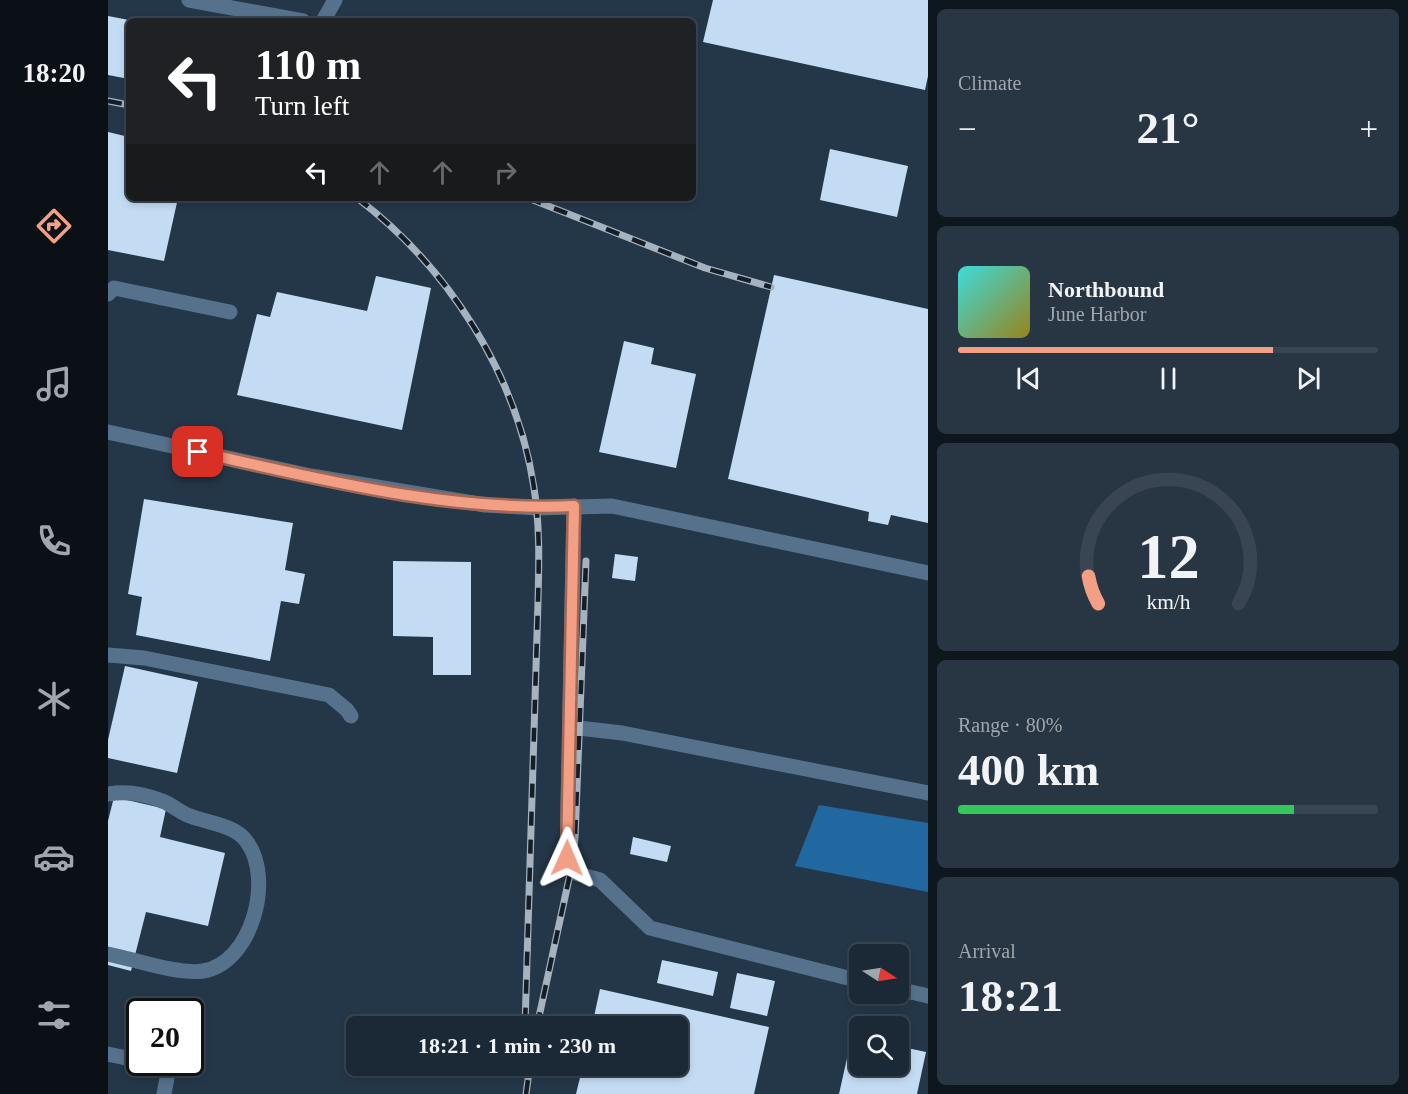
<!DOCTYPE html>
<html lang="en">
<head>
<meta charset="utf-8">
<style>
  :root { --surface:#1b2937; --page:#283542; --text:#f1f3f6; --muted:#a0a6ad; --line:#394552; --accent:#f39f85 }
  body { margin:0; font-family:Georgia,serif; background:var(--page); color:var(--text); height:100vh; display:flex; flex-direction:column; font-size:22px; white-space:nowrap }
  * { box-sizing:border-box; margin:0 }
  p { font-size:20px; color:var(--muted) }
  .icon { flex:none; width:33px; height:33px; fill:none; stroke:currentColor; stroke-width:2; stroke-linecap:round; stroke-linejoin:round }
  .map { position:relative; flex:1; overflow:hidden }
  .sheet { display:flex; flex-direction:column; gap:9px; padding:9px; background:#0f171e; width:480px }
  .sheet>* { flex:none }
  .top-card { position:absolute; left:18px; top:18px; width:570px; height:183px; border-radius:9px; box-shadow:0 3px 9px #0003,0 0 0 2px var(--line); background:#202124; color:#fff; overflow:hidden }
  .needle { width:39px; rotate:102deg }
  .buttons { position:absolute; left:741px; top:944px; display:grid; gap:12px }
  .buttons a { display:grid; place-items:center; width:60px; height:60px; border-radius:9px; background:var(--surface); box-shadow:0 3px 9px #0003,0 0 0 2px var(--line); font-size:30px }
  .speed { position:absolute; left:18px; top:998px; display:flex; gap:12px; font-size:30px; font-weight:700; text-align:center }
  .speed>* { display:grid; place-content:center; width:78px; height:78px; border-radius:50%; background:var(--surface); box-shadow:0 3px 9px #0003,0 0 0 2px var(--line); line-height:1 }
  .speed .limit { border:3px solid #111; border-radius:9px; background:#fff; color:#111 }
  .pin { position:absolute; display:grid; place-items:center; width:51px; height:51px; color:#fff; margin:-26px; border-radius:12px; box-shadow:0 3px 9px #0006 }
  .me { position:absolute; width:66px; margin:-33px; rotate:1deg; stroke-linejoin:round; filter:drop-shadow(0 0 4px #0008) }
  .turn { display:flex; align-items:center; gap:21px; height:126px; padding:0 30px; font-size:27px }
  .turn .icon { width:78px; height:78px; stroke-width:2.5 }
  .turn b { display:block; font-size:42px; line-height:51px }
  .lanes { display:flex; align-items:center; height:57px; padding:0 30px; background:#0003; justify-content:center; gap:30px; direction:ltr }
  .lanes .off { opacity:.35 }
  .big { font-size:45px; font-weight:600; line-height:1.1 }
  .sheet .tile { flex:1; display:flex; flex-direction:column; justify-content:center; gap:9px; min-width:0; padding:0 21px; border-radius:9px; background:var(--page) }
  .sheet .dial { align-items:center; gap:0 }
  .dial svg { height:156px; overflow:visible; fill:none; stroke:var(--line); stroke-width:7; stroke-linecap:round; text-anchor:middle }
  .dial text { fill:var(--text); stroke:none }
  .song { display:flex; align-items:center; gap:18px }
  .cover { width:72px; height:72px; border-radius:9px; background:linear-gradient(135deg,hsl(180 70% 55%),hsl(50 70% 35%)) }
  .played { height:6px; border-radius:3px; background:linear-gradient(90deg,var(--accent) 75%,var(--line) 75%) }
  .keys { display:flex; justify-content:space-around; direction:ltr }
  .heat { display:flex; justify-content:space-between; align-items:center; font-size:33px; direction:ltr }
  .charge { height:9px; border-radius:4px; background:linear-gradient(90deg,#34c759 80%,var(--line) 0) }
  .trip { position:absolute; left:238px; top:1016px; width:342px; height:60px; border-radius:9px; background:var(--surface); box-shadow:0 3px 9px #0003,0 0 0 2px var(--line); font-weight:600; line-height:60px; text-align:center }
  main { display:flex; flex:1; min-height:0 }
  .tabs { display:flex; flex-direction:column; width:108px; justify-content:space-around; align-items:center; background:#0b1016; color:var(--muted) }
  .tabs .icon { width:42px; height:42px }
  .tabs .current { color:var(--accent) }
  .tabs b { font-size:27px; color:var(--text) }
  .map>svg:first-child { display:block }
  .water { fill:#2168a1 }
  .building { fill:#c4dcf3 }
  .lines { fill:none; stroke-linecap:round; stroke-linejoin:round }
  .minor { stroke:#56718b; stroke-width:15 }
  .rail-casing { stroke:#a5b3c0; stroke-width:7 }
  .rail { stroke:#151d25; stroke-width:4.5; stroke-dasharray:14; stroke-linecap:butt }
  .route-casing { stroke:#9e6756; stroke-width:15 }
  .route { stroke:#f39f85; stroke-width:10 }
</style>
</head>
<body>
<main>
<nav class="tabs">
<b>18:20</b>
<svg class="icon current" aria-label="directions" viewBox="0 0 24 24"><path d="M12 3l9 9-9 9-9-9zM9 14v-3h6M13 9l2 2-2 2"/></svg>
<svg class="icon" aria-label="music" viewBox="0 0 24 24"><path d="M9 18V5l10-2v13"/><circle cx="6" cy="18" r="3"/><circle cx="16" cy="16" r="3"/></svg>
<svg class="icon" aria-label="phone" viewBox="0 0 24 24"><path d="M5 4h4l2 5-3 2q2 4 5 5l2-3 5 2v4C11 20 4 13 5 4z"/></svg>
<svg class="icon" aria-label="climate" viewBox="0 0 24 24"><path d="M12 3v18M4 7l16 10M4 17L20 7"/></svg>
<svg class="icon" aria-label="car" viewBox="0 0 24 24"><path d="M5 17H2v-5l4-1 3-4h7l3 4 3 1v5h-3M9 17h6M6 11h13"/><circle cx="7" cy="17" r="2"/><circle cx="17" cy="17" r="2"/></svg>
<svg class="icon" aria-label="filters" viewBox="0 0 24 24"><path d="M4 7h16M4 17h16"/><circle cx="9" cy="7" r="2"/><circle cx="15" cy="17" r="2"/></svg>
</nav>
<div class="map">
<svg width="820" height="1094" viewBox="0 0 820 1094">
  <rect width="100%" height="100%" fill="#243749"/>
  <path class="water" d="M711,805L820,823V892L687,866Z"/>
  <g class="building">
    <path d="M605,0H820V76L817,90L595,42Z"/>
    <path d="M0,16L21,20V79L0,75Z"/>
    <path d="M0,132L21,137V198H70L56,261L0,250Z"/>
    <path d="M722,149L800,166L789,217L712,200Z"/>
    <path d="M666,275L820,309V523L783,515L780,525L760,521L761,512L620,479Z"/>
    <path d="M268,276L323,288L294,430L129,395L149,314L162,317L169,292L259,311Z"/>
    <path d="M516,341L546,348L543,364L588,374L568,468L491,452Z"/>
    <path d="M36,499L185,523L177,570L197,574L191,604L173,601L162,661L28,635L34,597L20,594Z"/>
    <path d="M507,554L530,557L527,581L504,578Z"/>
    <path d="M285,561L363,562V675H325V637L285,636Z"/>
    <path d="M17,666L90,682L69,773L0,758V740Z"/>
    <path d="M6,797L58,809L52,837L117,853L100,926L38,912L23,971L0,965V821Z"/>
    <path d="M525,837L563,846L559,862L522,854Z"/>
    <path d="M554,960L610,972L605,996L549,983Z"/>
    <path d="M629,973L667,981L659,1016L622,1008Z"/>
    <path d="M492,989L661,1027L646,1094H468L475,1065H570V1026H484Z"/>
    <path d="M744,1036L752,1038V1065H790V1046L818,1052L809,1094H731Z"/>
  </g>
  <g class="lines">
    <g class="minor">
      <path d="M81,0L195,21"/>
      <path d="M215,21L227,0"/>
      <path d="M0,294L6,288L122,312"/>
      <path d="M0,432L203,476L377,505L429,508L504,506L820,573"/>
      <path d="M466,506L459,858L467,873L492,880L542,928L752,981"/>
      <path d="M0,655L36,658L221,695L239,710L243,716"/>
      <path d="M462,727L514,733L820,793"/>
      <path d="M0,794C17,791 37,794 54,801C64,804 72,813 82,816C100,823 128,825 139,842C166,879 144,963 95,971C70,975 25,959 0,954"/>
      <path d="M790,989L820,996"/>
      <path d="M0,1054L32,1061"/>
      <path d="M37,1062L61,1067L56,1094"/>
    </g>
    <g class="rail-casing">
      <g id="rail">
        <path d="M0,101L21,105"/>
        <path d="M249,198C340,267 409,374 426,488C432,525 431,563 430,602L417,1026"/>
        <path d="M420,198L597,268L663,287"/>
        <path d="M429,1026L464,865L467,838L478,561"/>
        <path d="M418,1094L422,1065"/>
      </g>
    </g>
    <use href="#rail" class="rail"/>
  </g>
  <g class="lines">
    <g class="route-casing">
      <path id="route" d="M90,452C212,479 340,512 466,506L459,858"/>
    </g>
    <use href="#route" class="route"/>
  </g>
</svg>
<div class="buttons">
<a><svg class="needle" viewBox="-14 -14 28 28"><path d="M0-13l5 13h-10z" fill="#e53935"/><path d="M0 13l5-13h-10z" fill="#a0a6ad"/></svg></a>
<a><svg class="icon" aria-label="search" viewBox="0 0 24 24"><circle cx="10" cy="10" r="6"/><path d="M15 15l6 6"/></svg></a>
</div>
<div class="speed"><div class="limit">20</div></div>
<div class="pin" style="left:90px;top:452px;background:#d93025"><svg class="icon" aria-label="arrive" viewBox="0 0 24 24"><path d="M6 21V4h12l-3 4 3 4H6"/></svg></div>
<svg class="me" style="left:459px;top:858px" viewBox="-20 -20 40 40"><path d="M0-17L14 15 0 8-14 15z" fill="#f39f85" stroke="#fff" stroke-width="4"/></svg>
<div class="trip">18:21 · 1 min · 230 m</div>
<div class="top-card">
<div class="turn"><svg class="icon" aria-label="left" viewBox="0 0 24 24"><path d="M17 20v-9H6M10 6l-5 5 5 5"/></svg><div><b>110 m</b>Turn left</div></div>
<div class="lanes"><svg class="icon" aria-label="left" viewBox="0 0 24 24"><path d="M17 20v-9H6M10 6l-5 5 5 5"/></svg><svg class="icon off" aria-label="ahead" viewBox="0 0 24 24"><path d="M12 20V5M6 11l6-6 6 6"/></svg><svg class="icon off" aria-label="ahead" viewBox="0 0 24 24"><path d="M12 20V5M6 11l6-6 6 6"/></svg><svg class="icon off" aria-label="right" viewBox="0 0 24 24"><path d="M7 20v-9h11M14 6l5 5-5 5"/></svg></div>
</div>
</div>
<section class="sheet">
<div class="tile"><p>Climate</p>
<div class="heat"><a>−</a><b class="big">21°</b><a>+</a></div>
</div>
<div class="tile">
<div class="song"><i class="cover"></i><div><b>Northbound</b><p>June Harbor</p></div></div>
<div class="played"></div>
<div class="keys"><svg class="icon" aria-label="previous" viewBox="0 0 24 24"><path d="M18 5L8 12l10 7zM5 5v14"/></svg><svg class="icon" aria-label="pause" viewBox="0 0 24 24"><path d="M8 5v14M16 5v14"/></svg><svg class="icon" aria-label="next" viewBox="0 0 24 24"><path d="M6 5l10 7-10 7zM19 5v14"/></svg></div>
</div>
<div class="tile dial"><svg viewBox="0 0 100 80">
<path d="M14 69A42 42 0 1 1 86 69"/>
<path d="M14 69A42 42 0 0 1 9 55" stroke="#f39f85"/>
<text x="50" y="56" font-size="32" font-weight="700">12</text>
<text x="50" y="72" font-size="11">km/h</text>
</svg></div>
<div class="tile"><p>Range · 80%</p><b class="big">400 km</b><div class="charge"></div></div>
<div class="tile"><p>Arrival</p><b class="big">18:21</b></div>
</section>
</main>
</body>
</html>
